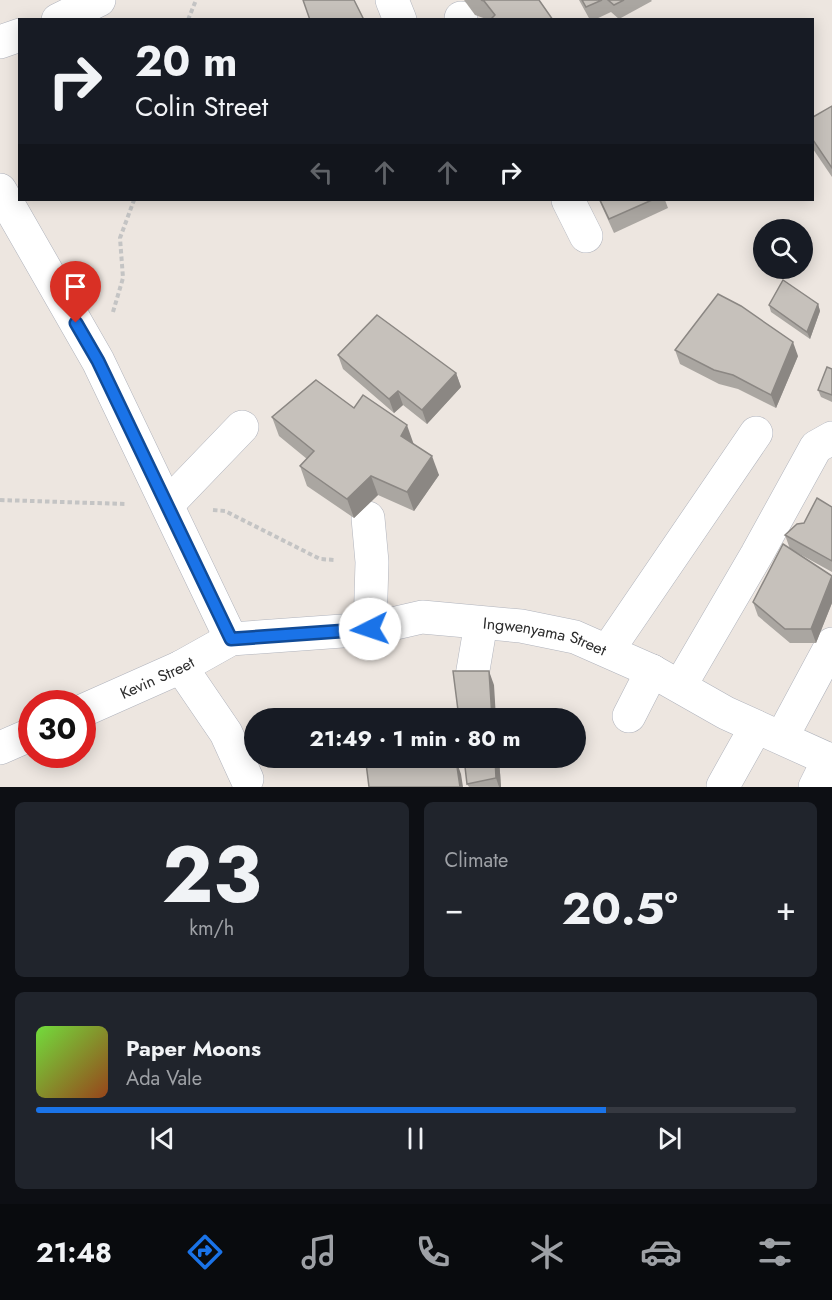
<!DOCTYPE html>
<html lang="en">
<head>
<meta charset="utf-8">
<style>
  :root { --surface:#171b24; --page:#20242c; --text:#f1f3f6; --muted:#9ea1a6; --line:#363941; --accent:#1a73e8 }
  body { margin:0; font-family:Jost,sans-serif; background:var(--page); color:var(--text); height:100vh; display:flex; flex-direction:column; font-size:22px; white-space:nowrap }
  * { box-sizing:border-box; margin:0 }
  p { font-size:20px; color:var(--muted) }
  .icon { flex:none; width:33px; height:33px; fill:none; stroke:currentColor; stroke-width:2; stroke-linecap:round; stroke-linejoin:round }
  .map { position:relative; height:787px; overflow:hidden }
  .side { display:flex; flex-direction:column; gap:15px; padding:15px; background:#0d0f14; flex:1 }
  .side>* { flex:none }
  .top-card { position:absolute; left:18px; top:18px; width:796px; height:183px; border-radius:0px; box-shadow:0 3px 15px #0003; background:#171b24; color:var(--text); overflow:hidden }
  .buttons { position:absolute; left:753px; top:219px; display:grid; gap:12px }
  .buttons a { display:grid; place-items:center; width:60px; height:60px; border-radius:50%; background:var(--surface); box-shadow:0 3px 15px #0003; font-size:30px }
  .speed { position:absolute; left:18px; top:690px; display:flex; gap:12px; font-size:30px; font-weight:700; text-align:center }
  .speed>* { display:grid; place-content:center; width:78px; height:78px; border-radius:50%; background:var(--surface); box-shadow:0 3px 15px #0003; line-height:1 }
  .speed .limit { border:9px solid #d22; background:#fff; color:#111 }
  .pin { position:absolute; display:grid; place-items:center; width:51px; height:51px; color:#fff; margin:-62px -26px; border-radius:50% 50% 50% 0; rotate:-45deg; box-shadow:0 0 6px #0007 }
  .pin .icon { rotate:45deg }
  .me { position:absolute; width:66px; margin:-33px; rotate:266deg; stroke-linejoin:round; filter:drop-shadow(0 0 4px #0008) }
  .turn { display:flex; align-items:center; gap:21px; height:126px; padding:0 18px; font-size:27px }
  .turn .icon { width:78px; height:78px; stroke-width:2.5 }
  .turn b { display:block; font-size:42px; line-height:51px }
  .lanes { display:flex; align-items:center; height:57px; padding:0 18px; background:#0003; justify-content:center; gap:30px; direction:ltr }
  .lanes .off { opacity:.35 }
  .big { font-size:45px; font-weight:700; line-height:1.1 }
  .side .widget { flex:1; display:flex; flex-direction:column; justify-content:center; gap:9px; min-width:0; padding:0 21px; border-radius:9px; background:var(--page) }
  .side .dial { align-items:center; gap:0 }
  .dial b { font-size:78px; line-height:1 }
  .song { display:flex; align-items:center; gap:18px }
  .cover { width:72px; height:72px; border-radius:9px; background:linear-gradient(135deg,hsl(100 70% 55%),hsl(20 70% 35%)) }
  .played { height:6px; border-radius:3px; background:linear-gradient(90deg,var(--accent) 75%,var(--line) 75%) }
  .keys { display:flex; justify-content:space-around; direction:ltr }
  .heat { display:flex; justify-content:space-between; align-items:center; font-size:33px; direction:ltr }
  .side .tiles { flex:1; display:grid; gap:15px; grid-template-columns:1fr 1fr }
  .widget:last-child { grid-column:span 2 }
  .trip { position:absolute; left:244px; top:708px; width:342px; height:60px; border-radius:30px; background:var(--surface); box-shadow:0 3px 15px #0003; font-weight:700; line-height:60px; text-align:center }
  .menu { display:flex; height:96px; justify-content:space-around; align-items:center; background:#090b0e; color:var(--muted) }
  .menu .icon { width:42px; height:42px }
  .menu .on { color:var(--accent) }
  .menu b { font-size:27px; color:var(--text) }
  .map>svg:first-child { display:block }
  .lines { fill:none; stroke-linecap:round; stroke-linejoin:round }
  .minor-casing { stroke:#b0b3bc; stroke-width:34 }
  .path { stroke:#c4c4c4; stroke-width:4; stroke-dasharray:4.5 3; stroke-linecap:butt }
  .minor { stroke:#fff; stroke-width:33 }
  .wall { fill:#aaa6a1 }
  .shaded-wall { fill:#8b8783 }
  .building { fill:#c6c1bb; stroke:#8b8783; stroke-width:1.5 }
  .route-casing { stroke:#114b97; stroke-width:15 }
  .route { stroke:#1a73e8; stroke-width:10 }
  .labels { text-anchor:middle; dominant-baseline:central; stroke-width:5; stroke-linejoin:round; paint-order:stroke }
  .street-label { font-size:16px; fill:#2c2c2c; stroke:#fff }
</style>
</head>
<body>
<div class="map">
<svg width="832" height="787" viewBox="0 0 832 787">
  <rect width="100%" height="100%" fill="#ede6e0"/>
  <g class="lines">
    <g class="minor-casing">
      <g id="minor">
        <path d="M392,0L400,20"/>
        <path d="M58,20L99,0"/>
        <path d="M461,20V18"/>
        <path d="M0,42L20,35"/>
        <path d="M0,190L98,361L231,639"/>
        <path d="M568,200L586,236"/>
        <path d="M168,504L242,427"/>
        <path d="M368,518L372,562L370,629"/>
        <path d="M608,650L756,433"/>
        <path d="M181,667L226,733L247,779"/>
        <path d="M472,676L481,623"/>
        <path d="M680,686L757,554L816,447L832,438"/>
        <path id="s1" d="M82,711L181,667L231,639L370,629L422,617L521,626L575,637L652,671L726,713L832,761"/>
        <path d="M629,716L652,671"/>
        <path d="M782,737L832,644"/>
        <path d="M0,748L32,734"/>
        <path d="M723,786L756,727"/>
        <path d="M815,787L829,759"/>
      </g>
    </g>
    <g class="path">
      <path d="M188,20L196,0"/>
      <path d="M113,312L123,278L120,238L134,200"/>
      <path d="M0,500L125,504"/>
      <path d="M213,510L225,511L320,559L335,560"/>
    </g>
    <use href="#minor" class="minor"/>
  </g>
  <g class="wall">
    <path d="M464,0H539L553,20H489L475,15Z"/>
    <path d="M579,0H651L652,1L619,19L611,12L594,20H590Z"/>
    <path d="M832,106V177L813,149V117Z"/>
    <path d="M599,200H665L668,208L614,233Z"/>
    <path d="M818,304L820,311L810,339L771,312L769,305Z"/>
    <path d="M675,350L798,356L776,408L738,389L719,384L680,364Z"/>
    <path d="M338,355L456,373L461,387L427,424L403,405L394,413L343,369Z"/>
    <path d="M832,369V402L821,397L818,390Z"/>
    <path d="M272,417L414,444L439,475L414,511L378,495L354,518L307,486L300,466L307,459L279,436Z"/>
    <path d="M832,507V572L794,551L832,576V603L816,643H790L758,616L753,602L790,549L785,535L804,523Z"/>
    <path d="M499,758L501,787H469L467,784Z"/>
  </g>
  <g class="shaded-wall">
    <path d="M818,304L820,311L810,339L807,332Z"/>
    <path d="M793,342L798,356L776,408L771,395Z"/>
    <path d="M456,373L461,387L427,424L422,410Z"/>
    <path d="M398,391L403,405L394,413L389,399Z"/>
    <path d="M407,425L414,445L401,436Z"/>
    <path d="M432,456L439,475L414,511L407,492Z"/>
    <path d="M371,476L378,495L354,518L347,499Z"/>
    <path d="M832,577V603L816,643L811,629Z"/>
    <path d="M489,671L494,685L496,718H492Z"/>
    <path d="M495,758H499L501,787H499L496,778Z"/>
    <path d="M456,760L461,774L463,787H460Z"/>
  </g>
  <g class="building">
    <path d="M303,0H354L364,20H310Z"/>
    <path d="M481,0H539L553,20H490L495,15L484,1Z"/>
    <path d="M582,0H602L586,7Z"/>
    <path d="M608,0H624L614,5Z"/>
    <path d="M832,106V168L813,140V117Z"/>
    <path d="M600,200H652L609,219Z"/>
    <path d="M783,280L818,304L807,332L769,305Z"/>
    <path d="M718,294L741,306L793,342L771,395L733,375L714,370L675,350Z"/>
    <path d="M377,315L456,373L422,410L398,391L389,399L338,355Z"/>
    <path d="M827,367L832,369V395L818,390Z"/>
    <path d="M316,380L354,408L363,395L407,425L401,436L432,456L407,492L371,476L347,499L300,466L314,451L272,417Z"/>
    <path d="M817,498L832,507V561L785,535L797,524L804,523Z"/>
    <path d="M783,544L832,576L811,629H785L753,602Z"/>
    <path d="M453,671H489L492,718H459Z"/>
    <path d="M464,758H495L496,778L467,784Z"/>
    <path d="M456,760L460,787H369L366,763Z"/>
  </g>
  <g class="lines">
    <g class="route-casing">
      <path id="route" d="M76,323L98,361L231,639L370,629"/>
    </g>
    <use href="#route" class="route"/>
  </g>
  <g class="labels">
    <g class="street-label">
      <text stroke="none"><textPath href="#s1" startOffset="483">Ingwenyama Street</textPath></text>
      <text stroke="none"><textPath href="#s1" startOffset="82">Kevin Street</textPath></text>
    </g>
  </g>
</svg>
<div class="buttons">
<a><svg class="icon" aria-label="search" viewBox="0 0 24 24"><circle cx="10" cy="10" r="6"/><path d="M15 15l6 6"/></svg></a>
</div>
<div class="speed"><div class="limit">30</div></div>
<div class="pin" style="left:76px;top:323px;background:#d93025"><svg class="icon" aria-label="arrive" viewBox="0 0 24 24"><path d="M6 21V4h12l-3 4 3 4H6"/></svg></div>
<svg class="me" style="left:370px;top:629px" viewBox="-20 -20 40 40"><circle r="19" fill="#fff"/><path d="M0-13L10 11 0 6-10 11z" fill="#1a73e8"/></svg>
<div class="trip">21:49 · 1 min · 80 m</div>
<div class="top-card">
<div class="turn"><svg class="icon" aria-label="right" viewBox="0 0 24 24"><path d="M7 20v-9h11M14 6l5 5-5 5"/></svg><div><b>20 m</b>Colin Street</div></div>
<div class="lanes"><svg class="icon off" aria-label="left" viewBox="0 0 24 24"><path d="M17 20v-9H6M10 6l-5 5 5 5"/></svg><svg class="icon off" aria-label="ahead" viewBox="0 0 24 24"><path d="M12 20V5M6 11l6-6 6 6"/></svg><svg class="icon off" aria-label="ahead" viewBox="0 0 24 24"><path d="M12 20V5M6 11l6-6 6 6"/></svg><svg class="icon" aria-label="right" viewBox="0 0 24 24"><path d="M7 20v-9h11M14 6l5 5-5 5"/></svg></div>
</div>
</div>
<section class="side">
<div class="tiles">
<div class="widget dial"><b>23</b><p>km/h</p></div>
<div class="widget"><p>Climate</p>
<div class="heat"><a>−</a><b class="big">20.5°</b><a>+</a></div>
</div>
<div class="widget">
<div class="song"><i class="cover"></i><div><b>Paper Moons</b><p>Ada Vale</p></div></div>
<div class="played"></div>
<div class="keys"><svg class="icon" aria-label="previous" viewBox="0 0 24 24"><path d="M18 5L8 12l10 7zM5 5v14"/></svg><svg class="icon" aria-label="pause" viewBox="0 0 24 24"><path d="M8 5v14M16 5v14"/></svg><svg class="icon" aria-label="next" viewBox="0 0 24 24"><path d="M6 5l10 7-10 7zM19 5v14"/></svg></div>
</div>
</div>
</section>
<nav class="menu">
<b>21:48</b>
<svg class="icon on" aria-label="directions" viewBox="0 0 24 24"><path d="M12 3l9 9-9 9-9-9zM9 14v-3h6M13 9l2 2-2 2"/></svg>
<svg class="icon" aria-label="music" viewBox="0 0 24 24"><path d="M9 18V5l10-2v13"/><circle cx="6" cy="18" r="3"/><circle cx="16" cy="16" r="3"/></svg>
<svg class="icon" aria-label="phone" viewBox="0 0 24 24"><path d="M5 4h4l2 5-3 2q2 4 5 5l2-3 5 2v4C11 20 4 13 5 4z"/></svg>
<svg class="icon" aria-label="climate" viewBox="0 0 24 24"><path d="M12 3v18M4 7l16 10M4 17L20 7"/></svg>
<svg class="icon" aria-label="car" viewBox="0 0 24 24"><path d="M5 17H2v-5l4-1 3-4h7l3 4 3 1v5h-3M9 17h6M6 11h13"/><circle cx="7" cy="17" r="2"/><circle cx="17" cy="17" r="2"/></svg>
<svg class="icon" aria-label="filters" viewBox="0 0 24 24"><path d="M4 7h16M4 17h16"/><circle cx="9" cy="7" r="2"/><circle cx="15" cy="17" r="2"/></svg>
</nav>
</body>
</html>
